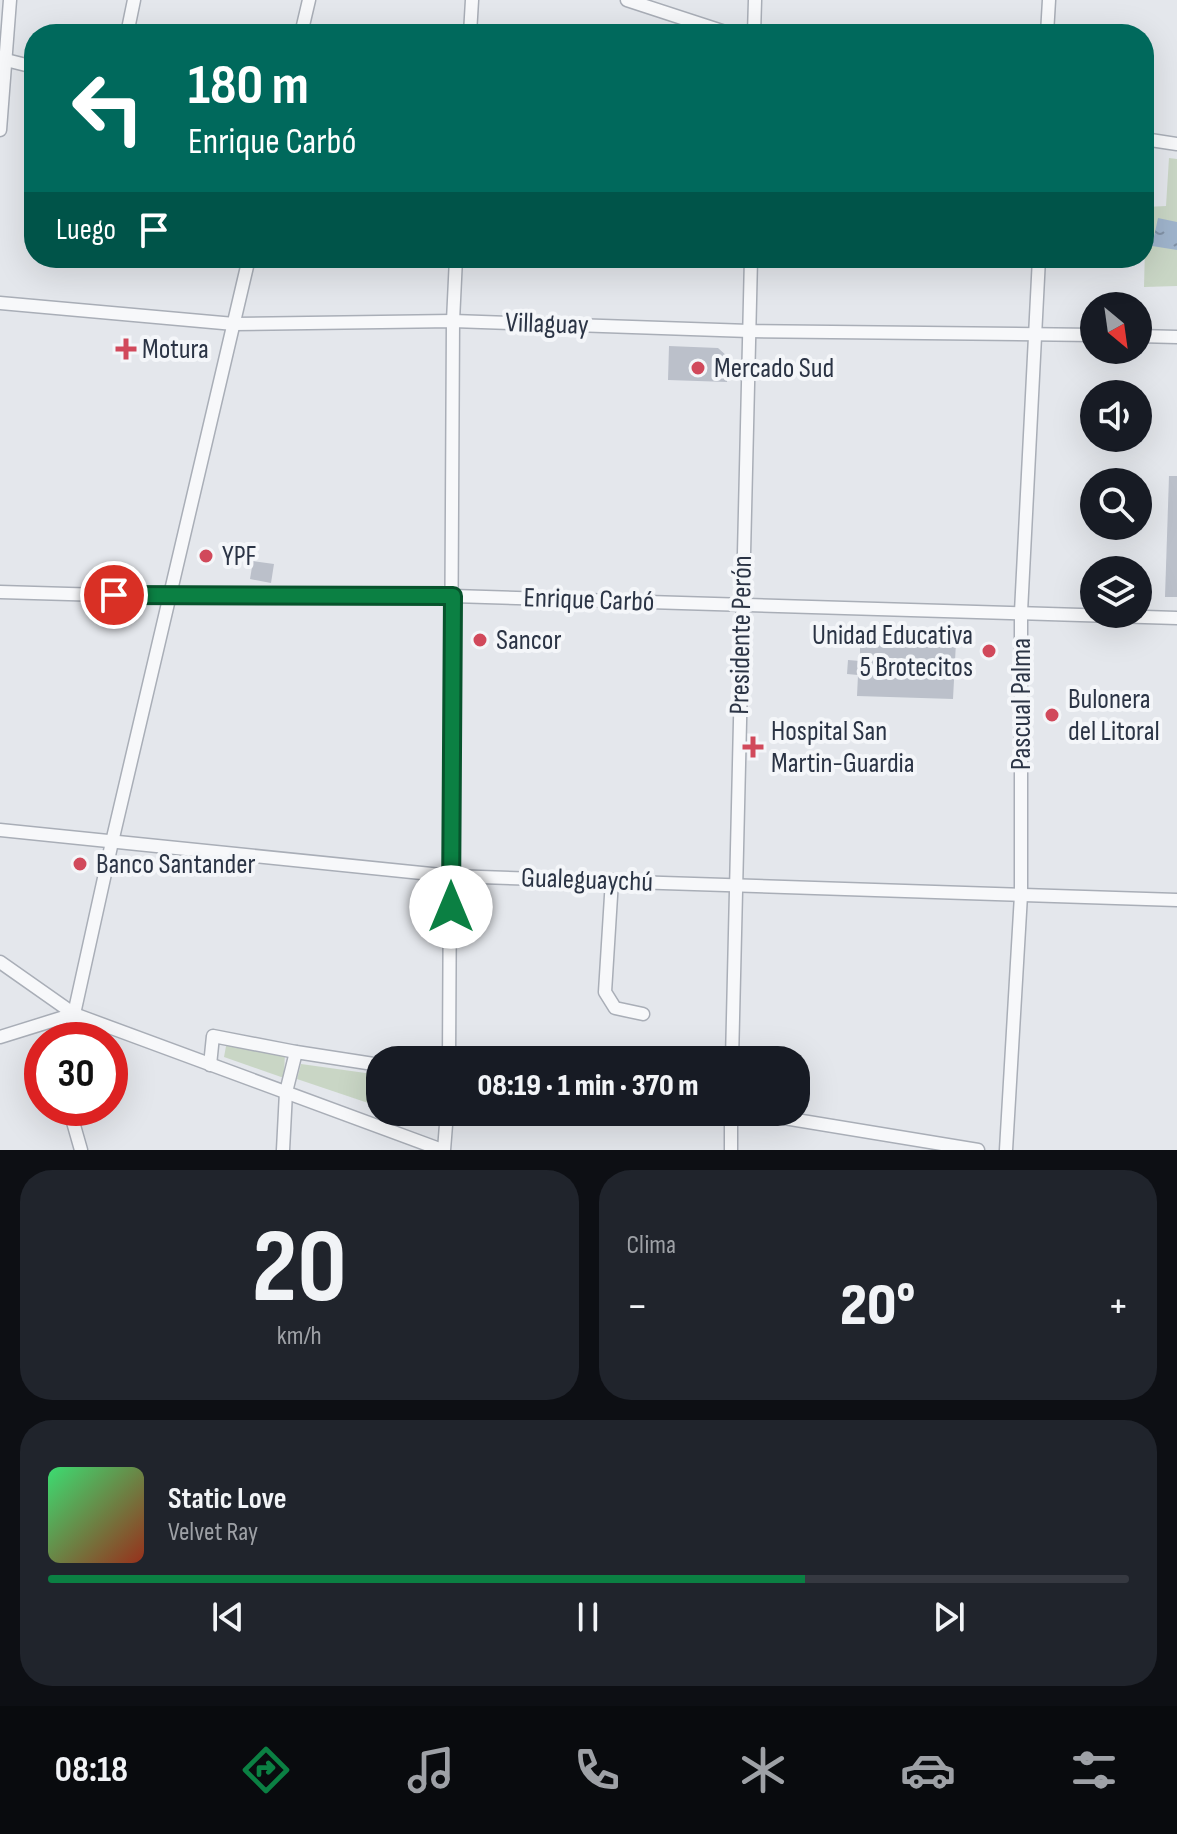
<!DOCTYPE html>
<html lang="es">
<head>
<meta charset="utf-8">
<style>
  :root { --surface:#171b24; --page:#20242c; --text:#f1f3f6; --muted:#9ea1a6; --line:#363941; --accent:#0b8043 }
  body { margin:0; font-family:"Sofia Sans Condensed",sans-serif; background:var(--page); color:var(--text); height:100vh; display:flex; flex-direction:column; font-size:30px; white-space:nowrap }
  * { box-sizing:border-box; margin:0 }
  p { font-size:26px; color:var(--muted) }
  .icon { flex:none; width:44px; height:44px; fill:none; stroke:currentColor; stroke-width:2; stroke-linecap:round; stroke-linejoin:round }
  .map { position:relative; height:1150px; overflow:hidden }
  .panel { display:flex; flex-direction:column; gap:20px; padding:20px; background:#0d0f14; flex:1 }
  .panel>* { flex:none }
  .top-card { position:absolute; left:24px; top:24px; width:1130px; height:244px; border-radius:32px; box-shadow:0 8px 32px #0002; background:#00695c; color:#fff; overflow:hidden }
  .needle { width:52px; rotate:151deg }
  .fabs { position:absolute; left:1080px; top:292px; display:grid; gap:16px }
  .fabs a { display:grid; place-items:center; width:72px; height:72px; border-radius:50%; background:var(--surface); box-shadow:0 8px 32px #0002; font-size:40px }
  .speed { position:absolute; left:24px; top:1022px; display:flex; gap:16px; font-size:40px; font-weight:700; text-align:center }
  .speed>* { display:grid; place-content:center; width:104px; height:104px; border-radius:50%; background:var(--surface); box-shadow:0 8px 32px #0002; line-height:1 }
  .speed .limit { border:12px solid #d22; background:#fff; color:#111 }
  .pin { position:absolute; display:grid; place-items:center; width:68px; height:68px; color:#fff; margin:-34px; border:4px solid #fff; border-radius:50%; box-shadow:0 2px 8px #0007 }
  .me { position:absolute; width:88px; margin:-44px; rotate:0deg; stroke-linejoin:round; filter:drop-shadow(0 0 6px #0008) }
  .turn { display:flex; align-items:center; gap:28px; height:168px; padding:0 32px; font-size:36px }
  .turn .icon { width:104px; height:104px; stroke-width:2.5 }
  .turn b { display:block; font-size:56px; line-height:68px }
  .then { display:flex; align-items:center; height:76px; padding:0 32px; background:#0003; gap:16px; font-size:30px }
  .big { font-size:60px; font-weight:800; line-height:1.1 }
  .panel .card { flex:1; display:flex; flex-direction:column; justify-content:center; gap:12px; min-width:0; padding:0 28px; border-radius:32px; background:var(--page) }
  .panel .dial { align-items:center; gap:0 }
  .dial b { font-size:104px; line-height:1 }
  .song { display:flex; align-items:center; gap:24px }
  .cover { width:96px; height:96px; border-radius:12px; background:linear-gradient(135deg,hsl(140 70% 55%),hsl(10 70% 35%)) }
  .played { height:8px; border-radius:4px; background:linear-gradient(90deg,var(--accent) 70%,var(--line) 70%) }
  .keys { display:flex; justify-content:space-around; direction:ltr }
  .heat { display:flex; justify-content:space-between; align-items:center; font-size:44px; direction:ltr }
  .panel .tiles { flex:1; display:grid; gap:20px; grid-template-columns:1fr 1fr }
  .card:last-child { grid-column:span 2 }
  .trip { position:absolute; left:366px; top:1046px; width:444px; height:80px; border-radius:32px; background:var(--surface); box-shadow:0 8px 32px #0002; font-weight:800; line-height:80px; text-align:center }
  .menu { display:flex; height:128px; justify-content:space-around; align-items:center; background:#090b0e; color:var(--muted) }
  .menu .icon { width:56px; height:56px }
  .menu .on { color:var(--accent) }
  .menu b { font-size:36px; color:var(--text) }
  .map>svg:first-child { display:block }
  .green { fill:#c9d6c5 }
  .water { fill:url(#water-ripples) }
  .building { fill:#bbc0ca }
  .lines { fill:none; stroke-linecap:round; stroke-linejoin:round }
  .minor-casing { stroke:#a9aeb7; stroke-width:15 }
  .minor { stroke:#f7f8fa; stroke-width:12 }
  .route-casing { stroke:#07532c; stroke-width:20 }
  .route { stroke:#0b8043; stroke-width:14 }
  .poi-dot { fill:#d1495b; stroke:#f4f6f9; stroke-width:3 }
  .labels { text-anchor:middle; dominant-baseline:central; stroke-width:8; stroke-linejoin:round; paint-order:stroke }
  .street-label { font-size:28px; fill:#2b3445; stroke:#f4f6f9 }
  .poi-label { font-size:28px; fill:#2b3445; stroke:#f4f6f9; text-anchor:start }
</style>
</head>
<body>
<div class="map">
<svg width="1177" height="1150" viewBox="0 0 1177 1150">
  <defs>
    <pattern id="water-ripples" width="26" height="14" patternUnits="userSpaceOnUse" patternTransform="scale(2)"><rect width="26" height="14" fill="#9fb4cc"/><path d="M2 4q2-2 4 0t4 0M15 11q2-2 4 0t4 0" fill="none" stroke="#8293a7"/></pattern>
  </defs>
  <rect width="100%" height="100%" fill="#e4e7ec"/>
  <g class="green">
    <path d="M1169,158L1177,159V286L1144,287L1146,207L1166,206Z"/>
    <path d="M227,1041L285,1051L284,1078L224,1057Z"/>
    <path d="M301,1064L380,1075V1107L297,1079Z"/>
  </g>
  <path class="water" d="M1158,218L1177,222V250L1152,246Z"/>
  <g class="building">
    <path d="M669,346L718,348L728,357L727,382L668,380Z"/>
    <path d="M1169,476H1177V597H1165Z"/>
    <path d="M253,561L274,564L271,583L250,579Z"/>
    <path d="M860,639L956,642L953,699L857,696L858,675L847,674L848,660L860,661Z"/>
  </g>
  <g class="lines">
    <g class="minor-casing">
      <g id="minor">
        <path d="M627,0L731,34"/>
        <path d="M127,34L134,0"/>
        <path d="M301,34L309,0"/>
        <path d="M470,34L472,0"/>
        <path d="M754,34L755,0"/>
        <path d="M1047,34L1049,0"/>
        <path d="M6,60L34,67"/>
        <path d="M0,130L10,0"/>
        <path d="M1144,139L1177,144"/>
        <path d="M0,303L234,324L453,321L749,331L1094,335"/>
        <path d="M1138,336L1177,337"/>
        <path d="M0,592L171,597L453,596L1177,618"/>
        <path d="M0,830L451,876L1177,900"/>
        <path d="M612,880L605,992L615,1008L643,1014"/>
        <path d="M0,962L74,1014L442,1150"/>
        <path d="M0,1037L74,1014"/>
        <path d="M72,1040L74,1014L112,842L249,258"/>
        <path d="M449,1060L453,321L456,258"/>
        <path d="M732,1060L751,258"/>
        <path d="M210,1065L213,1036L296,1052L380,1065"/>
        <path d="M69,1108L81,1150"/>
        <path d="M731,1112V1150"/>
        <path d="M748,1112L978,1150"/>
        <path d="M283,1150L286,1092L296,1052"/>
        <path d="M444,1150L447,1112"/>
        <path d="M1006,1150L1021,895V612L1039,258"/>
      </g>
    </g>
    <use href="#minor" class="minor"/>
  </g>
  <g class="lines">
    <g class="route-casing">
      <path id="route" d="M114,595L453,596L451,907"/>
    </g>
    <use href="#route" class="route"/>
  </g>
  <g class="poi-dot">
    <path d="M122 337h8v8h8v8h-8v8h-8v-8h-8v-8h8z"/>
    <circle cx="698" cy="368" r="8"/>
    <circle cx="206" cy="556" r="8"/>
    <circle cx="480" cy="640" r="8"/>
    <circle cx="989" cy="651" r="8"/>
    <circle cx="1052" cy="715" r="8"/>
    <path d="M749 735h8v8h8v8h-8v8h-8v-8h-8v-8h8z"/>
    <circle cx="80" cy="864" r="8"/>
  </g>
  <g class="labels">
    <g class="street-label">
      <text transform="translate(547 324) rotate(2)">Villaguay</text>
      <text transform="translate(589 600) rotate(2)">Enrique Carbó</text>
      <text transform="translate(741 635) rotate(-89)">Presidente Perón</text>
      <text transform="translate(1021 704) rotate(-90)">Pascual Palma</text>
      <text transform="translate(587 880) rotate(2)">Gualeguaychú</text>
    </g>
    <g class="poi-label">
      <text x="142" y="349">Motura</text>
      <text x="714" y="368">Mercado Sud</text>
      <text x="222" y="556">YPF</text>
      <text x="973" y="635" text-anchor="end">Unidad Educativa<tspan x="973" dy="32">5 Brotecitos</tspan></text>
      <text x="496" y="640">Sancor</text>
      <text x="1068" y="699">Bulonera<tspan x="1068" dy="32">del Litoral</tspan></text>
      <text x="771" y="731">Hospital San<tspan x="771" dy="32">Martin-Guardia</tspan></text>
      <text x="96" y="864">Banco Santander</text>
    </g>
  </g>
</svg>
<div class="fabs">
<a><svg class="needle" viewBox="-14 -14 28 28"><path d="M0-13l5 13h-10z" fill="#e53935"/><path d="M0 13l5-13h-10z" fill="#9ea1a6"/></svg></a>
<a><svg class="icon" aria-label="sound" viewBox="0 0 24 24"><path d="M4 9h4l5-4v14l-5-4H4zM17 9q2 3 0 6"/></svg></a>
<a><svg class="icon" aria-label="search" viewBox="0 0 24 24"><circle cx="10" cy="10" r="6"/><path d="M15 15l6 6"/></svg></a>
<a><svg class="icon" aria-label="layers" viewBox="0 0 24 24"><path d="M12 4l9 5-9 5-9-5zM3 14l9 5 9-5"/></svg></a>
</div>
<div class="speed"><div class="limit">30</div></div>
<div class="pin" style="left:114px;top:595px;background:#d93025"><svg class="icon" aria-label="arrive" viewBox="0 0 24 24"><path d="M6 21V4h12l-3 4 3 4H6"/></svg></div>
<svg class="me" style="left:451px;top:907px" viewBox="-20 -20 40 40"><circle r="19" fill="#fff"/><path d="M0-13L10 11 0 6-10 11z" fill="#0b8043"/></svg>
<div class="trip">08:19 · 1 min · 370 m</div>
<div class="top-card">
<div class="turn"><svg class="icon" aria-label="left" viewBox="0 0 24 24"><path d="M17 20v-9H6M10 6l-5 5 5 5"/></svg><div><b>180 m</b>Enrique Carbó</div></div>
<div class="then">Luego<svg class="icon" aria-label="arrive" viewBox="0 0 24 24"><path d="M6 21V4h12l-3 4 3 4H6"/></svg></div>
</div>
</div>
<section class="panel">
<div class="tiles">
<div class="card dial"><b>20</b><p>km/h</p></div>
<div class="card"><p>Clima</p>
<div class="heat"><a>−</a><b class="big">20°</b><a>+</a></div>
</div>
<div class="card">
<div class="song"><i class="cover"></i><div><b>Static Love</b><p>Velvet Ray</p></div></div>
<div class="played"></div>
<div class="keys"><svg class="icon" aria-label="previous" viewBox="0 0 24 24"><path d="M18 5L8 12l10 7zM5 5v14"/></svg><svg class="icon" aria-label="pause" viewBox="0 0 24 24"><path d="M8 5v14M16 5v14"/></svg><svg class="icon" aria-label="next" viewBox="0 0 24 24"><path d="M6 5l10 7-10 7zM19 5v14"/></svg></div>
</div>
</div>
</section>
<nav class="menu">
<b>08:18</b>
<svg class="icon on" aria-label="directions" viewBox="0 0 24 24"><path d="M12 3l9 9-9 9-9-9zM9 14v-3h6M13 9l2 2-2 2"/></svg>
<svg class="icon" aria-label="music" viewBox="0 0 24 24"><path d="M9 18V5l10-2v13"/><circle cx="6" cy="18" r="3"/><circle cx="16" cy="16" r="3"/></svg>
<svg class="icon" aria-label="phone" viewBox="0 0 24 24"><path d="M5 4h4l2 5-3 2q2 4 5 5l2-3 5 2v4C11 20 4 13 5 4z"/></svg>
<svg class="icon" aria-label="climate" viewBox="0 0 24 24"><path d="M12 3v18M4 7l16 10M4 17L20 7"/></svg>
<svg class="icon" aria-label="car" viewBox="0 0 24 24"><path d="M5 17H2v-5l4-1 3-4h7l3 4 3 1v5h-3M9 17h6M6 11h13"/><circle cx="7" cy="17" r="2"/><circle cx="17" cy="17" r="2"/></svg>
<svg class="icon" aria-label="filters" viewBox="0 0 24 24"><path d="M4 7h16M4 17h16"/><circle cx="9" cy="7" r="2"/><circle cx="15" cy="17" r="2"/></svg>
</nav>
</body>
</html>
